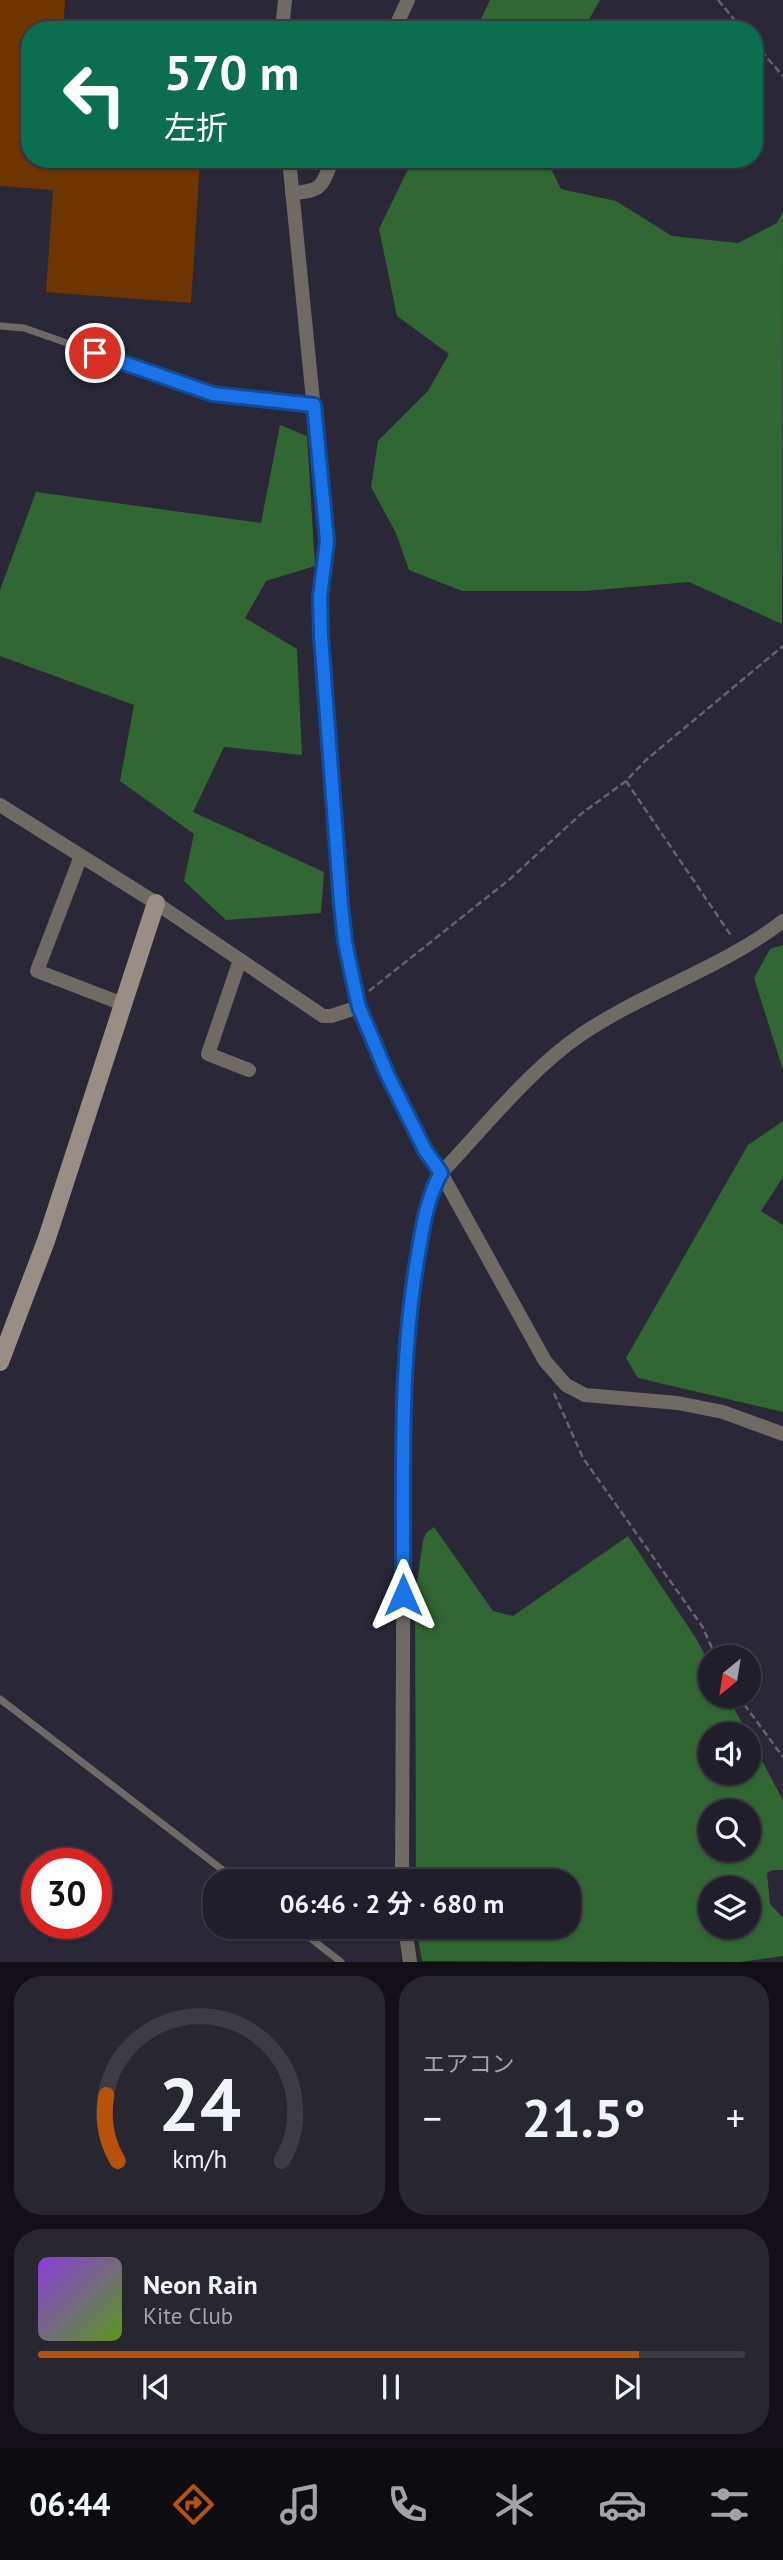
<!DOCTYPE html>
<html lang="ja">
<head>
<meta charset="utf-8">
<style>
  :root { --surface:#201e28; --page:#282730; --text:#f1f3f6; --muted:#a2a2a8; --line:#3d3c45; --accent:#b45309 }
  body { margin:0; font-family:"PT Sans","Noto Sans JP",sans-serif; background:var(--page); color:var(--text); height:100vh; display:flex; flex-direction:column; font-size:26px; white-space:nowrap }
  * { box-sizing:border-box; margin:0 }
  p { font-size:23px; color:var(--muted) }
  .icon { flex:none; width:38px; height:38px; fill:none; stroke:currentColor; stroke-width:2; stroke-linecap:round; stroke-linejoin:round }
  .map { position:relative; height:1962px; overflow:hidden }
  .details { display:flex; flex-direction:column; gap:14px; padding:14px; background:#121016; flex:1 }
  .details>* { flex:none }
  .banner { position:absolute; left:21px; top:21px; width:742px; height:147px; border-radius:28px; box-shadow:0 2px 5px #0004,0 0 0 2px var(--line); background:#0b6e4f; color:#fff; overflow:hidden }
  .needle { width:46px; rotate:210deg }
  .tools { position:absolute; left:698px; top:1645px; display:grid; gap:14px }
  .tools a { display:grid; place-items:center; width:63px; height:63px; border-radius:50%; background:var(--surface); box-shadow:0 2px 5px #0004,0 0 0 2px var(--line); font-size:35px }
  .speed { position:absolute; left:21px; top:1848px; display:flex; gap:14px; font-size:35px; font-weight:700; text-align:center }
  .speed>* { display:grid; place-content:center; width:91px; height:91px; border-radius:50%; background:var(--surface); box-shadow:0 2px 5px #0004,0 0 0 2px var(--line); line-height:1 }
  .speed .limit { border:10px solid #d22; background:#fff; color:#111 }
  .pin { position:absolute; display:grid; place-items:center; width:60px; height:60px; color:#fff; margin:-30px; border:4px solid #fff; border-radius:50%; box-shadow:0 2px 7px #0007 }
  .me { position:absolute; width:77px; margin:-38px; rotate:0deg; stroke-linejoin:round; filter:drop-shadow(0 0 5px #0008) }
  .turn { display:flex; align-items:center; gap:24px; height:147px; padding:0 28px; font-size:32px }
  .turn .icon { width:91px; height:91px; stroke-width:2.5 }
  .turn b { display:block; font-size:49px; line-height:60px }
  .big { font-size:52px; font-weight:700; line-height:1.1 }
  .details .tile { flex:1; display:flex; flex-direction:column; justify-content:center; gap:10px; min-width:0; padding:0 24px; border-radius:28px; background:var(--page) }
  .details .dial { align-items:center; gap:0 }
  .dial svg { height:182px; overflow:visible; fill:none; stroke:var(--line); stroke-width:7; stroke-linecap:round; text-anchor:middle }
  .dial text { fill:var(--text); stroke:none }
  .song { display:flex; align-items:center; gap:21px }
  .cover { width:84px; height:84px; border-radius:10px; background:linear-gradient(135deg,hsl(270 70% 55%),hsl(90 70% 35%)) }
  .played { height:7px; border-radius:4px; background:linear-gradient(90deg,var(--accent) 85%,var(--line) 85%) }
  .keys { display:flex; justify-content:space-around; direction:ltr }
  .heat { display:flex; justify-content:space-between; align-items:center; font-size:38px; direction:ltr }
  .details .tiles { flex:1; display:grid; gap:14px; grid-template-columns:1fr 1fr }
  .tile:last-child { grid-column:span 2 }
  .trip { position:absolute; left:203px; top:1869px; width:378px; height:70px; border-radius:28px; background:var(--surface); box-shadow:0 2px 5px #0004,0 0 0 2px var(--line); font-weight:700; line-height:70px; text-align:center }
  .menu { display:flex; height:112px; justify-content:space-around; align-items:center; background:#0d0c10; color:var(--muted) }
  .menu .icon { width:49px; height:49px }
  .menu .on { color:var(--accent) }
  .menu b { font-size:32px; color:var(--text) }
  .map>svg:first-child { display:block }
  .forest { fill:#316732; fill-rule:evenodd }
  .building { fill:#6f3500 }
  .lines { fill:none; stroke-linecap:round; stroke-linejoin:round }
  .path { stroke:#64636f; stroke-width:2.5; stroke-dasharray:7 3.5; stroke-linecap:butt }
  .lane { stroke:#706a64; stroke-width:7 }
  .street { stroke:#706a64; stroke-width:14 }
  .secondary { stroke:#988e85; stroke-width:18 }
  .route-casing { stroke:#114b97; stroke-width:18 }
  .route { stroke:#1a73e8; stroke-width:12 }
</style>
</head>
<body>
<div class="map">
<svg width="783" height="1962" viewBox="0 0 783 1962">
  <rect width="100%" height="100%" fill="#2a2836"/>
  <g class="forest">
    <path d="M490,0H600L583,30H476Z"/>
    <path d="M413,159H546L561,189L616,201L672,236L738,243L777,223L783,212L782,624L689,582L585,591H462L409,570L396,533L371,487L378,441L428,391L449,354L397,316L379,229Z"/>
    <path d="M280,425L307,436L315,566L266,581L245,618L297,649L302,755L224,747L193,812L324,872L321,913L226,920L184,881L194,834L120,781L134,705L0,656V590L36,492L261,523Z"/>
    <path d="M783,945V1070L754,978L770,949Z"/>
    <path d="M783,1121V1177L761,1211L783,1225V1412L638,1378L626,1358L748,1145Z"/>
    <path d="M434,1527L493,1611L513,1616L628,1536L697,1640L710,1665V1696H727L748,1734H710V1773H749V1737L783,1800V1870H773L767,1873L770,1904L783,1918V1956L740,1962L422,1961L416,1927H569V1881H416L415,1597L423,1541L426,1533ZM749,1811V1850H710V1811ZM749,1888V1927H710V1888Z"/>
  </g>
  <path class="building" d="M0,0H65L63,30H30V159H200L191,303L46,292L53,190L0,186Z"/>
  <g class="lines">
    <g class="path">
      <path d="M718,0L743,30"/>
      <path d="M754,43L783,76"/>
      <path d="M626,781L732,937"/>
      <path d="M369,991L510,879L581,814L626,781L646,760L783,646"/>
      <path d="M554,1393L583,1458L702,1626L716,1657"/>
      <path d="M738,1696L783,1757"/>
    </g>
    <g class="lane">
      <path d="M0,326L24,328L213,394L314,405"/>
      <path d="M0,1699L237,1881"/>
      <path d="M296,1927L341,1962"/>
    </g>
    <g class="street">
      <path d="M282,30L285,0"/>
      <path d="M394,30L408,0"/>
      <path d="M289,159L327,541L320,614L345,942L359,1007L369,1032L410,1121L441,1173L545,1361L566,1385L585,1395L678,1403L723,1412L783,1434"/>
      <path d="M292,193C324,191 321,186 333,159"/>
      <path d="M0,805L156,903L323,1016H331L359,1007"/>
      <path d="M81,856L37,971L123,1004"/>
      <path d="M240,960L208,1054L249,1070"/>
      <path d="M402,1881L404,1424C407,1354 408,1282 427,1214C431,1200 433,1186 441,1173C485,1127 530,1069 582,1034C646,991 722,968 783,921"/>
      <path d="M405,1927L410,1962"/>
    </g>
    <path class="secondary" d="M0,1362L46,1241L156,903"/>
  </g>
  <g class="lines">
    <g class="route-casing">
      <path id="route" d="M95,353L213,394L314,405L327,541L320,597L321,636L341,904L345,942L354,985L359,1007L388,1076L425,1150L441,1173C428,1195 423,1225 419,1249C398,1363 404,1480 403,1595"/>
    </g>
    <use href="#route" class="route"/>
  </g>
</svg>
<div class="tools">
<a><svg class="needle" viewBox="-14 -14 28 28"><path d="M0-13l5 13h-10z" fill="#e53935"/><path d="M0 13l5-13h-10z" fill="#a2a2a8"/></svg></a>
<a><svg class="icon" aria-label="sound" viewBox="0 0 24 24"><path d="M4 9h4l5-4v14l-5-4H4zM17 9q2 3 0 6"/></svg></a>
<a><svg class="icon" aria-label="search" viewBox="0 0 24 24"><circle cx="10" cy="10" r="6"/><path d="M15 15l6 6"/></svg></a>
<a><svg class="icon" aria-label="layers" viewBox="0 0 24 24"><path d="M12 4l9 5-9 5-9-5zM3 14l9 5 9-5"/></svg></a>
</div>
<div class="speed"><div class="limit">30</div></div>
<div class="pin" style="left:95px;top:353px;background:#d93025"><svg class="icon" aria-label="arrive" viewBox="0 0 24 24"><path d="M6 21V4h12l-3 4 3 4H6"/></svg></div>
<svg class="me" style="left:403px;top:1595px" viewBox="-20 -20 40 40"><path d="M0-17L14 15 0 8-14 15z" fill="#1a73e8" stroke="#fff" stroke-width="4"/></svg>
<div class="trip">06:46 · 2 分 · 680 m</div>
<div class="banner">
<div class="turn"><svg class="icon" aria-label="left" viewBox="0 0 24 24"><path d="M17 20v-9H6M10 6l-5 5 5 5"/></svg><div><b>570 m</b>左折</div></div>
</div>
</div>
<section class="details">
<div class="tiles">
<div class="tile dial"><svg viewBox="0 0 100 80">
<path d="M14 69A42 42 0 1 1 86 69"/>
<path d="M14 69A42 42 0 0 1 9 40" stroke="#b45309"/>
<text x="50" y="56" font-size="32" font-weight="700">24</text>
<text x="50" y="72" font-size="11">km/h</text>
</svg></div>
<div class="tile"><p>エアコン</p>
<div class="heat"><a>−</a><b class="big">21.5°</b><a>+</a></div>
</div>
<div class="tile">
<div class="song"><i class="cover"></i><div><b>Neon Rain</b><p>Kite Club</p></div></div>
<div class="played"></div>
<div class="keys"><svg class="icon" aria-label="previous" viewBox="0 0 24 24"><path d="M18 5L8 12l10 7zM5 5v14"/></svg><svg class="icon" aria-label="pause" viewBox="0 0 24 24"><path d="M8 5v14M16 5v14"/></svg><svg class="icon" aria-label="next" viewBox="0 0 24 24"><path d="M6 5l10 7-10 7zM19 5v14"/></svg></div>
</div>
</div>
</section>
<nav class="menu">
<b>06:44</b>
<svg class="icon on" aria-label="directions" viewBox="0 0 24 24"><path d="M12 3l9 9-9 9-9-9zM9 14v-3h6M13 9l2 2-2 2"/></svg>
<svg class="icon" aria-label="music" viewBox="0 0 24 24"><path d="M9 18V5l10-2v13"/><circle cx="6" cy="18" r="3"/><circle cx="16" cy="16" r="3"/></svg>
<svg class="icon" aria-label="phone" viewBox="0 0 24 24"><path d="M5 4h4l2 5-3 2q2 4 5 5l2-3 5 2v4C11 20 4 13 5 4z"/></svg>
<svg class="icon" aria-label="climate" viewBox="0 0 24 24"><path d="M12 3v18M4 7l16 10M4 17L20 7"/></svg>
<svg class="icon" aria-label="car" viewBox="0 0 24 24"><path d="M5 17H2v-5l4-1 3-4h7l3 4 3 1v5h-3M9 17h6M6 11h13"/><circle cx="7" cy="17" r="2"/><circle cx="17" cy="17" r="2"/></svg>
<svg class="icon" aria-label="filters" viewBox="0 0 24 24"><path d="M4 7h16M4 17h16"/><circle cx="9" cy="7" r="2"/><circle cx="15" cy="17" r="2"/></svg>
</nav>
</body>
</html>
